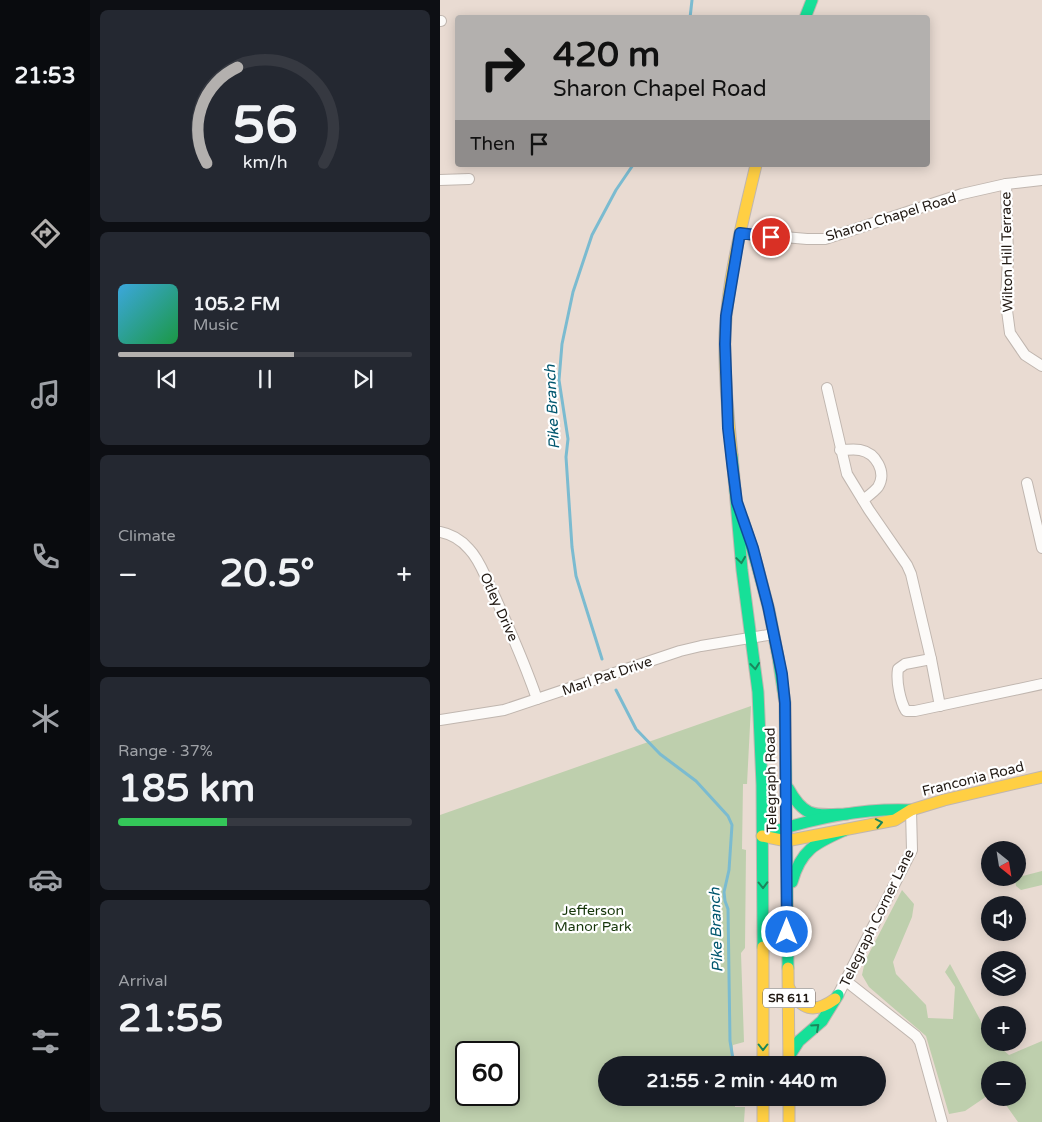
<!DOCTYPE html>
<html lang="en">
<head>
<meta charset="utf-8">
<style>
  :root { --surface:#171b24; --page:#242831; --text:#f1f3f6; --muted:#9ea1a6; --line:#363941; --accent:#b3b0ae }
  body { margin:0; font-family:"Varela Round",sans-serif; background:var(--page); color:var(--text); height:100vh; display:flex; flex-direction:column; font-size:19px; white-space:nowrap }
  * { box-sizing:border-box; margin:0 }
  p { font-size:16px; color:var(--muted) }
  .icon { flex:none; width:28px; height:28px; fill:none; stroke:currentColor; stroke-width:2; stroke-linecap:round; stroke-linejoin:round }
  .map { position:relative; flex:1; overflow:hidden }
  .details { display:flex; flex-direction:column; gap:10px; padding:10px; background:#0d0f14; width:350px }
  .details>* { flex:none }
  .hud { position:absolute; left:15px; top:15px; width:475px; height:152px; border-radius:5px; box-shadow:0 2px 12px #0003; background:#b3b0ae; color:#111; overflow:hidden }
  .needle { width:32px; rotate:150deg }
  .buttons { position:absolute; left:541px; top:841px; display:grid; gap:10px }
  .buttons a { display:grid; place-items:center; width:45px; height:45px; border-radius:50%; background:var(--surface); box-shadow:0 2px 12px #0003; font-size:25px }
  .speed { position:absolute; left:15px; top:1041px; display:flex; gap:10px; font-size:25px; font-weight:700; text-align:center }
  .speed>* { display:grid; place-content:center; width:65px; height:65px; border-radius:50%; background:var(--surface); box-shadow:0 2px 12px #0003; line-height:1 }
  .speed .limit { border:2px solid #111; border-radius:8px; background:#fff; color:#111 }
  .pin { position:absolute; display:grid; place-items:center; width:42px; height:42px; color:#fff; margin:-21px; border:2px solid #fff; border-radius:50%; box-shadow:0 1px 5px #0007 }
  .me { position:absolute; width:55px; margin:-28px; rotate:0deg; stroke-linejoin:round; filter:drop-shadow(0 0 4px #0008) }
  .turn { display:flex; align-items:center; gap:18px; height:105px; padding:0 15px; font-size:22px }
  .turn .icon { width:65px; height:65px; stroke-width:2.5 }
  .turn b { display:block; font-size:35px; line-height:42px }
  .then { display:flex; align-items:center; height:48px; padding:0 15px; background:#0003; gap:10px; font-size:19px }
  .big { font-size:38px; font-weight:800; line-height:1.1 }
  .details .card { flex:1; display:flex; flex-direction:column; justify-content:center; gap:8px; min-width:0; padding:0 18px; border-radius:8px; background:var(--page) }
  .details .dial { align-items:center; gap:0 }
  .dial svg { height:130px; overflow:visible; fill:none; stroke:var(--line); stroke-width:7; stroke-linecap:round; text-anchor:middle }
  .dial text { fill:var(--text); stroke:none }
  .song { display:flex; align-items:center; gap:15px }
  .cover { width:60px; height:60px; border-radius:8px; background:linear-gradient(135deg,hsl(200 70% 55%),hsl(140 70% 35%)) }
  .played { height:5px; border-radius:2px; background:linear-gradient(90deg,var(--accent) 60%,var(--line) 60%) }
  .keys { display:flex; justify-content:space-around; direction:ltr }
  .heat { display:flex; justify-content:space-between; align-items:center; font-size:28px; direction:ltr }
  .charge { height:8px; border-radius:4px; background:linear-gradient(90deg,#34c759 37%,var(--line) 0) }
  .trip { position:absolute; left:158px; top:1056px; width:288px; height:50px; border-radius:25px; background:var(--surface); box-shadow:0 2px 12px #0003; font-weight:800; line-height:50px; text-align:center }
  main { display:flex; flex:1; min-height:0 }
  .menu { display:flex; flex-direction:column; width:90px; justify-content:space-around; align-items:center; background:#090b0e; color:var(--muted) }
  .menu .icon { width:35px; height:35px }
  .menu .active { color:var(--accent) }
  .menu b { font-size:22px; color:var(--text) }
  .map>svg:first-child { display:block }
  .green { fill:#becfad; fill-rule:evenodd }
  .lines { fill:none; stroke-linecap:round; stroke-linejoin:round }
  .stream { stroke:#7bbbd0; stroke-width:3 }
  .street-casing { stroke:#c0b6af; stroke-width:12 }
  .fast-casing { stroke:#c0b6af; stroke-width:13 }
  .slow-casing { stroke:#c0b6af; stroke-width:13 }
  .street { stroke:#fcfaf8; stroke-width:10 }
  .fast { stroke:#16e098; stroke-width:11 }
  .slow { stroke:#ffcf43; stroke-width:11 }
  .oneway { stroke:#1b865c }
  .route-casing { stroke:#114b97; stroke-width:12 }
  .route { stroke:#1a73e8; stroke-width:9 }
  .labels { text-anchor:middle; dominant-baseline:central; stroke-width:4.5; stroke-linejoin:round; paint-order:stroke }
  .shield { fill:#fff; stroke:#645e5a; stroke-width:1 }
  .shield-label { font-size:12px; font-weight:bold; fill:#211913 }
  .street-label { font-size:14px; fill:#211913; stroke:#fff }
  .park-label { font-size:14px; fill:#16360a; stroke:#fff }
  .water-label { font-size:15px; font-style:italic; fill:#00566e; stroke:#fff }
</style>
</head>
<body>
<main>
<nav class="menu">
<b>21:53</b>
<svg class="icon active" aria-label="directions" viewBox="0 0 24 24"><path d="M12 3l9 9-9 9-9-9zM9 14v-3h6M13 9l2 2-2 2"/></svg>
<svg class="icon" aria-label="music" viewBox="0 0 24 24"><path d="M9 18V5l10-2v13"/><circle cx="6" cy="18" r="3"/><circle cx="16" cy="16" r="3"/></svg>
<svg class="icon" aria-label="phone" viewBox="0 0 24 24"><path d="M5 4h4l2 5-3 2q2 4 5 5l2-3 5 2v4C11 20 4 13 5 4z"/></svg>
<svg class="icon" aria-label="climate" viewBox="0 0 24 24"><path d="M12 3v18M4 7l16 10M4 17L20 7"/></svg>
<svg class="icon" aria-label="car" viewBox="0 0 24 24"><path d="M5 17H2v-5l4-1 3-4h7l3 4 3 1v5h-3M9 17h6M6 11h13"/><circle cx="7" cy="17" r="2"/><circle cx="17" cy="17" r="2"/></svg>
<svg class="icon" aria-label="filters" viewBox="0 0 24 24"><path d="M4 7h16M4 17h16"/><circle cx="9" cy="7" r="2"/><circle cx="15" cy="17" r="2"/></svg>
</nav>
<section class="details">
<div class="card dial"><svg viewBox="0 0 100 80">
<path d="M14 69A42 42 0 1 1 86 69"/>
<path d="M14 69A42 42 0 0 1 33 10" stroke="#b3b0ae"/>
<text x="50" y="56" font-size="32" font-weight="700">56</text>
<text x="50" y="72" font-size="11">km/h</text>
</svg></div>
<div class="card">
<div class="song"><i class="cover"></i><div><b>105.2 FM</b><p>Music</p></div></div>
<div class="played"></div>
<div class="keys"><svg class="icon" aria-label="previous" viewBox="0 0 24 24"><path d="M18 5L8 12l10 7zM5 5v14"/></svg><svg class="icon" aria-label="pause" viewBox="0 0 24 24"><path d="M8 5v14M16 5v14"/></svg><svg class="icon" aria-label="next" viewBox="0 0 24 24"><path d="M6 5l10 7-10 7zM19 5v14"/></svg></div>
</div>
<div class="card"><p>Climate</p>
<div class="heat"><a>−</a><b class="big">20.5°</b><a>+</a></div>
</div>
<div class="card"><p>Range · 37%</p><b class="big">185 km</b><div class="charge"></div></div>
<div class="card"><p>Arrival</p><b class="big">21:55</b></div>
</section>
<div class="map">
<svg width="602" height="1122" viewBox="0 0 602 1122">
  <rect width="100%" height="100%" fill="#e9dbd2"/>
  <g class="green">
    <path d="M311,706L307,784H303L302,849L306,850L305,948L301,953L304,1042L293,1045V1065H166V1098H295V1107H305L304,1122H0V815ZM69,1052V1095H26V1052Z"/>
    <path d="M602,871V885L581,890L576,886L575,878Z"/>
    <path d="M462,890L474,904L472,917L453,962L456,974L486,1005L488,1018L513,1019L515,987L505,972L510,964L550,1038V1042L555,1043L569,1055L602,1041V1122H578L561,1098H578V1070H550V1094L525,1111L509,1114L486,1036L429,987L422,975L425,961Z"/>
  </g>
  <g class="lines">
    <g class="stream">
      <path d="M250,18L252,0"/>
      <path d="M162,659L136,576L132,547L126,457L128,439L119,380L122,344L133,292L152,235L176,190L193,165"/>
      <path d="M176,690L196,729L220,754L256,781L288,816L292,825L289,870L284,892L285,901L288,909L290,1041L294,1065"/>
    </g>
    <g class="street-casing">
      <g id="street">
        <path d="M0,21H1"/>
        <path d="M0,180L29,179"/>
        <path d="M566,184L568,256L566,303L570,333L585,355L602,366"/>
        <path d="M300,233L367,239H385L522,194L566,184L602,180"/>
        <path d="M387,388L407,474L429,510L467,565L471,574L491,659L465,664L458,669C456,681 460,701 466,711H475L602,684"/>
        <path d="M400,450C407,450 414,449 420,450C436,453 447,472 438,487C434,492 428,496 423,500"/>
        <path d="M587,483L602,548"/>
        <path d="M0,532C11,534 22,541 29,549C39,559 44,574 50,586C67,623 84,661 97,699"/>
        <path d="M491,659L500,706"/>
        <path d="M0,720L64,710L240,651L261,646L334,634"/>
        <path d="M406,981L476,1036L480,1042L502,1122"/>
        <path d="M398,995L472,850L471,810"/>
      </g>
    </g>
    <g class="fast-casing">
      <g id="fast">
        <path d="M365,18L372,0"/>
        <path d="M292,455L302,570L318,692L322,785L323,947"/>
        <path d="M303,520L317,565L329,610L338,657L345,703L348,968"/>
        <path d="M348,788C365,819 375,815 407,814"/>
        <path d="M335,831C379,817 425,808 471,810"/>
        <path d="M352,882C361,849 376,843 405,830"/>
        <path d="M350,1055L359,1041L382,1021L398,995"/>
      </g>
    </g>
    <g class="slow-casing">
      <g id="slow">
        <path d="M292,455C288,415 284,374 285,333C288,276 303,220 316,165"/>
        <path d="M322,836L346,841L455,820L471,810L504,800L602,777"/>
        <path d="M348,968L349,1065"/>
        <path d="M349,988C361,1010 374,1014 395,999"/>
        <path d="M323,1065V947"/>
        <path d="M323,1098V1122"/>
        <path d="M349,1098V1122"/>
      </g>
    </g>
    <use href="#street" class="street"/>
    <use href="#fast" class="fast"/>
    <use href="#slow" class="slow"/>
  </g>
  <defs><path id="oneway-chevron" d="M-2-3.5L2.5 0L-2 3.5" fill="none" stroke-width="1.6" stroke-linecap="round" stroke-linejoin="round" transform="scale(1.25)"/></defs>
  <g class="oneway">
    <use href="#oneway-chevron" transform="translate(301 560) rotate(82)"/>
    <use href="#oneway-chevron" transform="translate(315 666) rotate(84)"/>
    <use href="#oneway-chevron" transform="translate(439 823) rotate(-11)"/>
    <use href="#oneway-chevron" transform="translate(323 885) rotate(89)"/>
    <use href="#oneway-chevron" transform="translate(376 1027) rotate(-42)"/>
    <use href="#oneway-chevron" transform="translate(323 1047) rotate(90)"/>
  </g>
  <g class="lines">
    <g class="route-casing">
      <path id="route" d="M331,237L300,233L286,316L285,344L288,428L292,463L297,502L313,548L328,606L342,674L345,703L347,932"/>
    </g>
    <use href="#route" class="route"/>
  </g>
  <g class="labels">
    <rect class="shield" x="323" y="988.5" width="52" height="19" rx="4"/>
    <g class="shield-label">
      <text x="349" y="998">SR 611</text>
    </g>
    <g class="street-label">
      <text transform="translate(451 217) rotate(-17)">Sharon Chapel Road</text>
      <text transform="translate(567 252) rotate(-91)">Wilton Hill Terrace</text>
      <text transform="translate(59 607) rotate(66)">Otley Drive</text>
      <text transform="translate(167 676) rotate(-19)">Marl Pat Drive</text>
      <text transform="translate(533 779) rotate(-14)">Franconia Road</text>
      <text transform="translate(331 780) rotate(-91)">Telegraph Road</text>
      <text transform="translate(437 918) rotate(-64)">Telegraph Corner Lane</text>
    </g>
    <g class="park-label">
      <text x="153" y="910">Jefferson<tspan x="153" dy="16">Manor Park</tspan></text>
    </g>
    <g class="water-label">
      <text transform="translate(112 407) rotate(-93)">Pike Branch</text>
      <text transform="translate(276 930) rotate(-92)">Pike Branch</text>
    </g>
  </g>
</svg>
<div class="buttons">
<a><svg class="needle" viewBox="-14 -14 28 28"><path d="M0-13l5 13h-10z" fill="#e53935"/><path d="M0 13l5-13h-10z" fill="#9ea1a6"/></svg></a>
<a><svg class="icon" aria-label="sound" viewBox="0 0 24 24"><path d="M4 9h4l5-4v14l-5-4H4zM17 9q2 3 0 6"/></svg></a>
<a><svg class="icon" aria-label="layers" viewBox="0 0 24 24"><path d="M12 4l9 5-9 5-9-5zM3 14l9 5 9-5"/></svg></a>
<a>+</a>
<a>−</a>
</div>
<div class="speed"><div class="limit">60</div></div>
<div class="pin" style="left:331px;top:237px;background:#d93025"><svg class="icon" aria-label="arrive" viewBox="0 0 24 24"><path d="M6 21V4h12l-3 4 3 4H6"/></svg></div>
<svg class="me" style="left:347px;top:932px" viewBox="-20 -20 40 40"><circle r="17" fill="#1a73e8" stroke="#fff" stroke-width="3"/><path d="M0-11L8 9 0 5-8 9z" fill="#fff"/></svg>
<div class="trip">21:55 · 2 min · 440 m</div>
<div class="hud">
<div class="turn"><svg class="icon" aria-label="right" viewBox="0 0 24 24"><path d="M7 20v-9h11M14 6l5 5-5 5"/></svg><div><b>420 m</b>Sharon Chapel Road</div></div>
<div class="then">Then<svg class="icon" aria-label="arrive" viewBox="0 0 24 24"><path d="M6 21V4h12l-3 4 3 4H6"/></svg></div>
</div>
</div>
</main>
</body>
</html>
